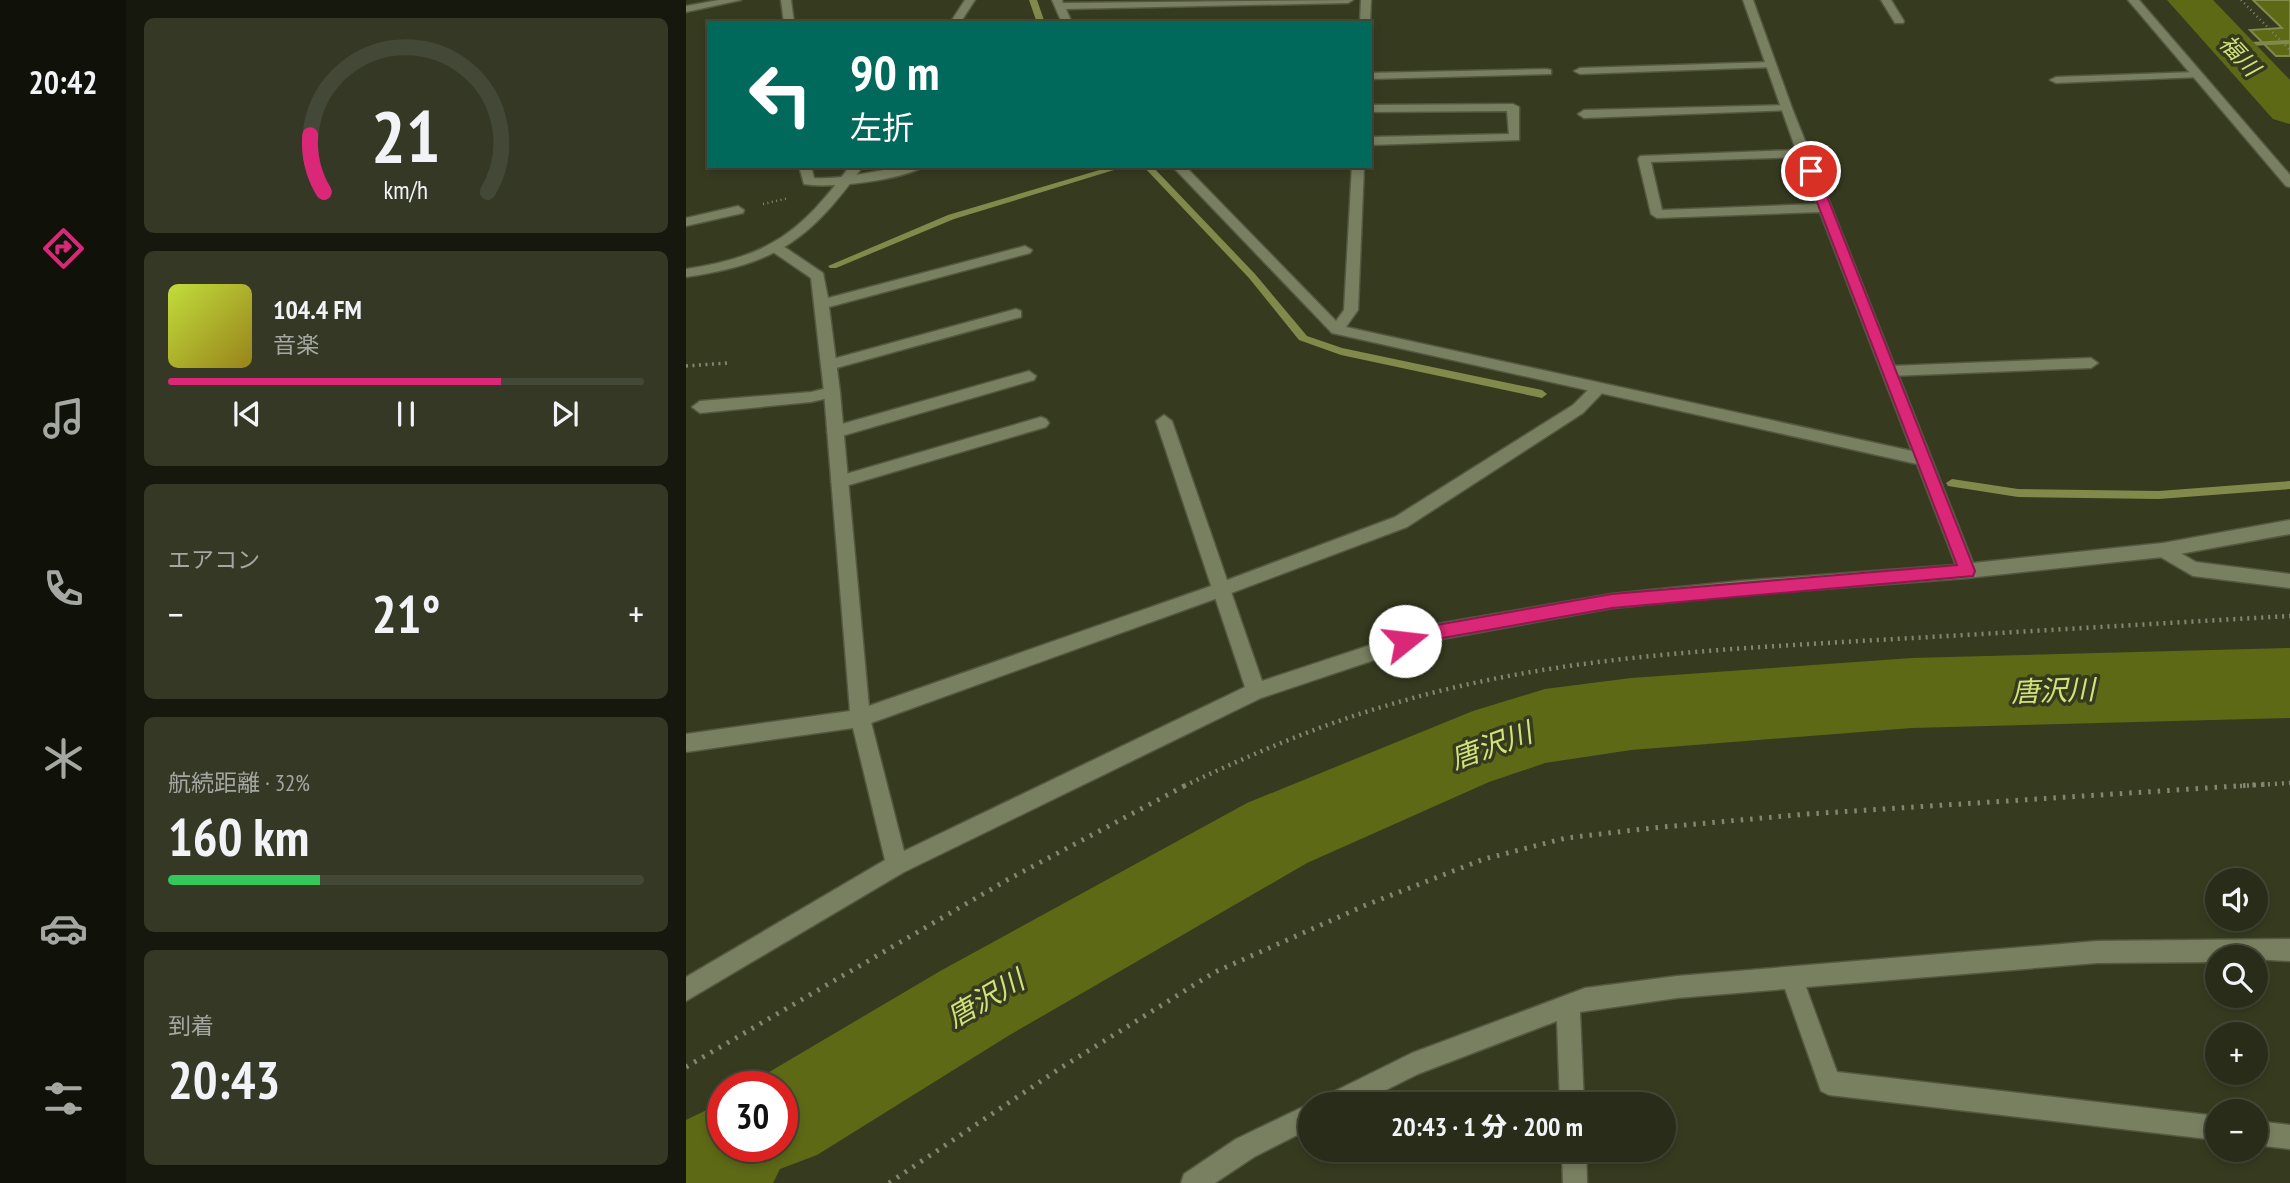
<!DOCTYPE html>
<html lang="ja">
<head>
<meta charset="utf-8">
<style>
  :root { --surface:#282c18; --page:#343825; --text:#f1f3f6; --muted:#a5a7a2; --line:#444837; --accent:#db2777 }
  body { margin:0; font-family:"PT Sans Narrow","Noto Sans JP",sans-serif; background:var(--page); color:var(--text); height:100vh; display:flex; flex-direction:column; font-size:26px; white-space:nowrap }
  * { box-sizing:border-box; margin:0 }
  p { font-size:23px; color:var(--muted) }
  .icon { flex:none; width:38px; height:38px; fill:none; stroke:currentColor; stroke-width:2; stroke-linecap:round; stroke-linejoin:round }
  .map { position:relative; flex:1; overflow:hidden }
  .details { display:flex; flex-direction:column; gap:18px; padding:18px; background:#16180d; width:560px }
  .details>* { flex:none }
  .hud { position:absolute; left:21px; top:21px; width:665px; height:147px; border-radius:0px; box-shadow:0 4px 10px #0003,0 0 0 2px var(--line); background:#00695c; color:#fff; overflow:hidden }
  .tools { position:absolute; left:1519px; top:868px; display:grid; gap:14px }
  .tools a { display:grid; place-items:center; width:63px; height:63px; border-radius:50%; background:var(--surface); box-shadow:0 4px 10px #0003,0 0 0 2px var(--line); font-size:35px }
  .speed { position:absolute; left:21px; top:1071px; display:flex; gap:14px; font-size:35px; font-weight:700; text-align:center }
  .speed>* { display:grid; place-content:center; width:91px; height:91px; border-radius:50%; background:var(--surface); box-shadow:0 4px 10px #0003,0 0 0 2px var(--line); line-height:1 }
  .speed .limit { border:10px solid #d22; background:#fff; color:#111 }
  .pin { position:absolute; display:grid; place-items:center; width:60px; height:60px; color:#fff; margin:-30px; border:4px solid #fff; border-radius:50%; box-shadow:0 2px 7px #0007 }
  .me { position:absolute; width:77px; margin:-38px; rotate:74deg; stroke-linejoin:round; filter:drop-shadow(0 0 5px #0008) }
  .turn { display:flex; align-items:center; gap:24px; height:147px; padding:0 28px; font-size:32px }
  .turn .icon { width:91px; height:91px; stroke-width:2.5 }
  .turn b { display:block; font-size:49px; line-height:60px }
  .big { font-size:52px; font-weight:800; line-height:1.1 }
  .details .widget { flex:1; display:flex; flex-direction:column; justify-content:center; gap:10px; min-width:0; padding:0 24px; border-radius:10px; background:var(--page) }
  .details .dial { align-items:center; gap:0 }
  .dial svg { height:182px; overflow:visible; fill:none; stroke:var(--line); stroke-width:7; stroke-linecap:round; text-anchor:middle }
  .dial text { fill:var(--text); stroke:none }
  .song { display:flex; align-items:center; gap:21px }
  .cover { width:84px; height:84px; border-radius:10px; background:linear-gradient(135deg,hsl(70 70% 55%),hsl(50 70% 35%)) }
  .played { height:7px; border-radius:4px; background:linear-gradient(90deg,var(--accent) 70%,var(--line) 70%) }
  .keys { display:flex; justify-content:space-around; direction:ltr }
  .heat { display:flex; justify-content:space-between; align-items:center; font-size:38px; direction:ltr }
  .charge { height:10px; border-radius:5px; background:linear-gradient(90deg,#34c759 32%,var(--line) 0) }
  .trip { position:absolute; left:612px; top:1092px; width:378px; height:70px; border-radius:35px; background:var(--surface); box-shadow:0 4px 10px #0003,0 0 0 2px var(--line); font-weight:800; line-height:70px; text-align:center }
  main { display:flex; flex:1; min-height:0 }
  .tab-bar { display:flex; flex-direction:column; width:126px; justify-content:space-around; align-items:center; background:#10120a; color:var(--muted) }
  .tab-bar .icon { width:49px; height:49px }
  .tab-bar .active { color:var(--accent) }
  .tab-bar b { font-size:32px; color:var(--text) }
  .map>svg:first-child { display:block }
  .water { fill:#5e6916; stroke:#818a4b; stroke-width:2 }
  .lines { fill:none; stroke-linecap:round; stroke-linejoin:round }
  .stream { fill:#818a4b; fill-rule:evenodd }
  .river { fill:#5e6916; fill-rule:evenodd }
  .lane-casing { stroke:#545841; stroke-width:3 }
  .street-casing { stroke:#545841; stroke-width:3 }
  .secondary-casing { stroke:#545841; stroke-width:3 }
  .path-far3 { stroke:#828771; stroke-width:2.5; stroke-dasharray:1 3.5; stroke-linecap:butt }
  .path-far2 { stroke:#828771; stroke-width:3.5; stroke-dasharray:2 4.5; stroke-linecap:butt }
  .path-far1 { stroke:#828771; stroke-width:4.5; stroke-dasharray:2 5; stroke-linecap:butt }
  .path { stroke:#828771; stroke-width:5; stroke-dasharray:2.5 7; stroke-linecap:butt }
  .lane { fill:#797f61; fill-rule:evenodd }
  .street { fill:#797f61; fill-rule:evenodd }
  .secondary { fill:#797f61; fill-rule:evenodd }
  .route { fill:#db2777; stroke:#8e194d; stroke-width:2 }
  .labels { text-anchor:middle; dominant-baseline:central; stroke-width:7; stroke-linejoin:round; paint-order:stroke }
  .far-water-label { font-size:23px; font-style:italic; fill:#d2e479; stroke:#363b20 }
  .water-label { font-size:28px; font-style:italic; fill:#d2e479; stroke:#363b20 }
</style>
</head>
<body>
<main>
<nav class="tab-bar">
<b>20:42</b>
<svg class="icon active" aria-label="directions" viewBox="0 0 24 24"><path d="M12 3l9 9-9 9-9-9zM9 14v-3h6M13 9l2 2-2 2"/></svg>
<svg class="icon" aria-label="music" viewBox="0 0 24 24"><path d="M9 18V5l10-2v13"/><circle cx="6" cy="18" r="3"/><circle cx="16" cy="16" r="3"/></svg>
<svg class="icon" aria-label="phone" viewBox="0 0 24 24"><path d="M5 4h4l2 5-3 2q2 4 5 5l2-3 5 2v4C11 20 4 13 5 4z"/></svg>
<svg class="icon" aria-label="climate" viewBox="0 0 24 24"><path d="M12 3v18M4 7l16 10M4 17L20 7"/></svg>
<svg class="icon" aria-label="car" viewBox="0 0 24 24"><path d="M5 17H2v-5l4-1 3-4h7l3 4 3 1v5h-3M9 17h6M6 11h13"/><circle cx="7" cy="17" r="2"/><circle cx="17" cy="17" r="2"/></svg>
<svg class="icon" aria-label="filters" viewBox="0 0 24 24"><path d="M4 7h16M4 17h16"/><circle cx="9" cy="7" r="2"/><circle cx="15" cy="17" r="2"/></svg>
</nav>
<section class="details">
<div class="widget dial"><svg viewBox="0 0 100 80">
<path d="M14 69A42 42 0 1 1 86 69"/>
<path d="M14 69A42 42 0 0 1 8 44" stroke="#db2777"/>
<text x="50" y="56" font-size="32" font-weight="700">21</text>
<text x="50" y="72" font-size="11">km/h</text>
</svg></div>
<div class="widget">
<div class="song"><i class="cover"></i><div><b>104.4 FM</b><p>音楽</p></div></div>
<div class="played"></div>
<div class="keys"><svg class="icon" aria-label="previous" viewBox="0 0 24 24"><path d="M18 5L8 12l10 7zM5 5v14"/></svg><svg class="icon" aria-label="pause" viewBox="0 0 24 24"><path d="M8 5v14M16 5v14"/></svg><svg class="icon" aria-label="next" viewBox="0 0 24 24"><path d="M6 5l10 7-10 7zM19 5v14"/></svg></div>
</div>
<div class="widget"><p>エアコン</p>
<div class="heat"><a>−</a><b class="big">21°</b><a>+</a></div>
</div>
<div class="widget"><p>航続距離 · 32%</p><b class="big">160 km</b><div class="charge"></div></div>
<div class="widget"><p>到着</p><b class="big">20:43</b></div>
</section>
<div class="map">
<svg width="1604" height="1183" viewBox="0 0 1604 1183">
  <rect width="100%" height="100%" fill="#363b20"/>
  <path class="water" d="M1567,0H1604V56H1590L1564,30L1596,28Z"/>
  <g class="lines">
    <g class="stream">
      <path d="M343,0H351L359,23H351Z"/>
      <path d="M1604,40V44L1545,47L1541,45L1545,43Z"/>
      <path d="M427,166H441L268,219L150,268H144L142,266L262,215Z"/>
      <path d="M457,166H466L569,274L621,336L656,348L856,390L861,394L856,398L655,355L613,340L563,278Z"/>
      <path d="M1266,479L1332,489L1473,491L1604,481V489L1473,499L1332,497L1262,486L1260,483Z"/>
    </g>
    <g class="river">
      <path d="M1481,0H1527L1604,80V124L1587,119Z"/>
      <path d="M1604,648V718L1226,728L945,750L859,763L803,782L621,863L322,1036L131,1155L94,1169L87,1183H0V1120L37,1102V1146H96V1087H60L61,1085L256,970L561,803L787,711L859,689L945,678L1226,658Z"/>
    </g>
    <g class="lane-casing">
      <g id="lane">
        <path d="M1195,0H1205L1218,21L1217,23H1209Z"/>
        <path d="M1085,62L1089,63V67L894,74L888,71L894,68Z"/>
        <path d="M861,69L865,70V74L684,79V73Z"/>
        <path d="M1510,72L1514,73V77L1370,83L1364,80L1370,77Z"/>
        <path d="M827,104L833,107V140L684,145V137L823,134L821,111L684,112V105Z"/>
        <path d="M1100,105L1106,108L1104,110L898,118L892,114L898,110Z"/>
        <path d="M52,206L58,210L57,213L0,226V218Z"/>
        <path d="M330,309L335,311V317L143,370L136,365L143,360Z"/>
        <path d="M1405,358L1412,363L1405,368L1204,376L1197,371L1204,366Z"/>
        <path d="M343,371L350,376L348,380L149,438L141,432L149,426Z"/>
        <path d="M913,383L921,388L897,413L721,527L540,595L174,727L167,724L164,718L167,712L174,709L528,585L709,517L887,405L908,384Z"/>
        <path d="M146,387L151,388L154,392L151,396L125,402L14,413L6,407L14,401L125,392Z"/>
        <path d="M355,417L360,419L363,423L360,427L153,488L145,482L153,476Z"/>
        <path d="M1477,543L1510,562L1604,574V588L1507,576L1471,555L1469,550L1471,545Z"/>
      </g>
    </g>
    <g class="street-casing">
      <g id="street">
        <path d="M33,0H55L0,12V6Z"/>
        <path d="M95,0H105L108,23H98Z"/>
        <path d="M366,0H376L377,3L667,0L662,3L380,9L386,23H376Z"/>
        <path d="M675,0H685L684,23H674Z"/>
        <path d="M1057,0H1067L1106,108L1287,563L1477,543L1604,520V534L1477,557L1281,578L1054,595L926,608L745,641L575,698L218,872L0,1001V977L199,860L167,728L0,752V734L164,711L138,392L125,278L87,252V246H97L137,273L142,298L339,246L346,250L344,253L143,307L154,392L184,718L218,851L559,687L470,421L478,415L486,421L576,681L745,625L926,594L1054,581L1270,565L1231,464L646,333L486,166H499L650,321L658,310L666,166H678L672,310L660,327L1226,451L1134,212L971,218L965,214L952,159L954,156L1110,150ZM1113,157L1131,204L976,210L965,162Z"/>
        <path d="M1442,0H1453L1604,175V187L1600,186Z"/>
        <path d="M113,166H125L128,178C165,180 201,166 238,166C218,180 142,189 118,184Z"/>
        <path d="M1604,939V961L1531,957V962L1411,963L1120,987L1151,1072L1531,1116V1140L1143,1095L1135,1091L1099,989L991,998L894,1012L898,1104H874L871,1021L732,1074L672,1104H635L639,1096L726,1053L899,988L991,976L1411,941Z"/>
        <path d="M625,1103L628,1104H625V1128L568,1157L529,1183H495L498,1174L550,1139Z"/>
        <path d="M1570,1121L1604,1125V1149L1570,1145Z"/>
        <path d="M876,1150H900L901,1183H877Z"/>
      </g>
    </g>
    <g class="secondary-casing">
      <g id="secondary">
        <path d="M279,0H289L274,23H264Z"/>
        <path d="M164,166H177C124,240 90,264 0,277V269C84,256 114,233 164,166Z"/>
      </g>
    </g>
    <g class="path-far3">
      <path d="M1555,0L1604,50"/>
      <path d="M77,204L103,198"/>
    </g>
    <path class="path-far2" d="M0,366L41,363"/>
    <g class="path-far1">
      <path d="M498,786C570,752 643,721 720,700C867,658 1022,650 1174,641C1317,633 1461,624 1604,616"/>
      <path d="M1554,786L1604,783"/>
    </g>
    <g class="path">
      <path d="M0,1067L321,880L502,784"/>
      <path d="M203,1183L373,1069L529,972L680,905L798,859L880,838L966,828L1121,814L1582,784"/>
    </g>
    <use href="#lane" class="lane"/>
    <use href="#street" class="street"/>
    <use href="#secondary" class="secondary"/>
  </g>
  <path class="route" d="M1125,168L1131,171L1289,571L1287,576L926,608L745,640L719,648L714,646L711,641L714,636L745,626L926,594L1271,565L1119,171Z"/>
  <g class="labels">
    <g class="far-water-label">
      <text transform="translate(1554 55) rotate(47)">福川</text>
    </g>
    <g class="water-label">
      <text transform="translate(1367 690) rotate(-2)">唐沢川</text>
      <text transform="translate(805 745) rotate(-20)">唐沢川</text>
      <text transform="translate(299 998) rotate(-30)">唐沢川</text>
    </g>
  </g>
</svg>
<div class="tools">
<a><svg class="icon" aria-label="sound" viewBox="0 0 24 24"><path d="M4 9h4l5-4v14l-5-4H4zM17 9q2 3 0 6"/></svg></a>
<a><svg class="icon" aria-label="search" viewBox="0 0 24 24"><circle cx="10" cy="10" r="6"/><path d="M15 15l6 6"/></svg></a>
<a>+</a>
<a>−</a>
</div>
<div class="speed"><div class="limit">30</div></div>
<div class="pin" style="left:1125px;top:171px;background:#d93025"><svg class="icon" aria-label="arrive" viewBox="0 0 24 24"><path d="M6 21V4h12l-3 4 3 4H6"/></svg></div>
<svg class="me" style="left:719px;top:641px" viewBox="-20 -20 40 40"><circle r="19" fill="#fff"/><path d="M0-13L10 11 0 6-10 11z" fill="#db2777"/></svg>
<div class="trip">20:43 · 1 分 · 200 m</div>
<div class="hud">
<div class="turn"><svg class="icon" aria-label="left" viewBox="0 0 24 24"><path d="M17 20v-9H6M10 6l-5 5 5 5"/></svg><div><b>90 m</b>左折</div></div>
</div>
</div>
</main>
</body>
</html>
